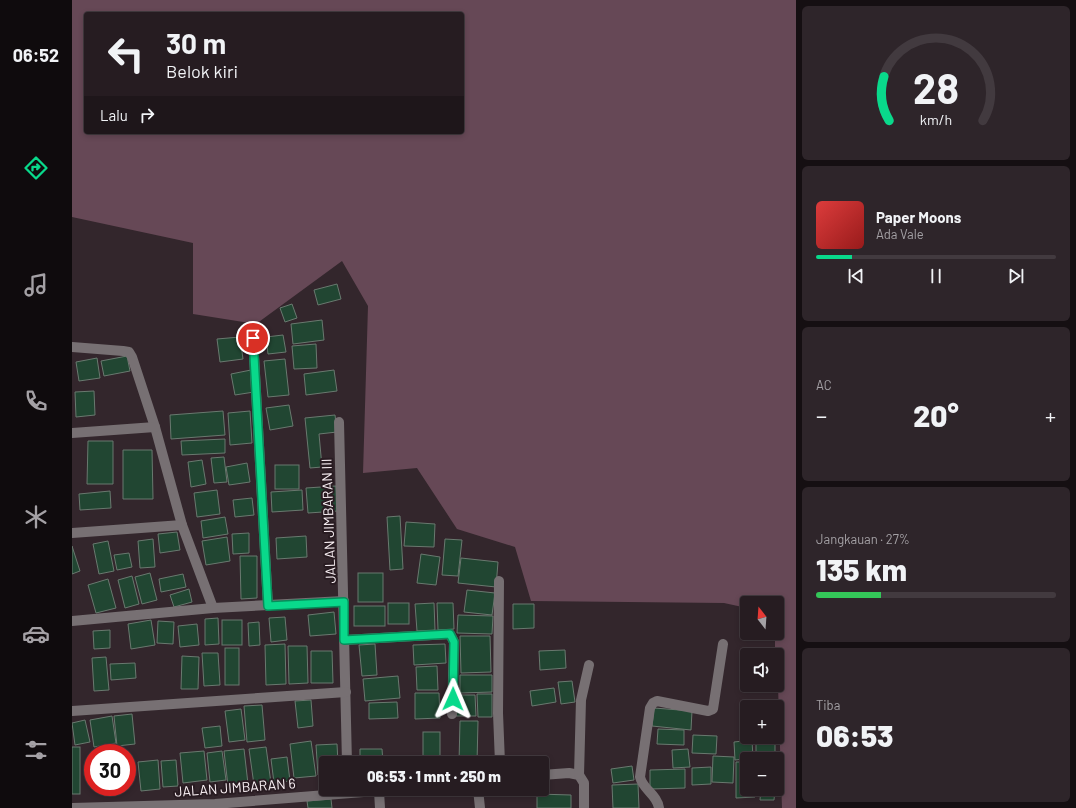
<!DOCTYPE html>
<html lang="id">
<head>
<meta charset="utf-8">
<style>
  :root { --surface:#261c21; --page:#2e252a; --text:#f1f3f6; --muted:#a4a1a5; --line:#423a3f; --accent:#09d98b }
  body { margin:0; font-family:Barlow,sans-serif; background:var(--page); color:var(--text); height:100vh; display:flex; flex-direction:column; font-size:15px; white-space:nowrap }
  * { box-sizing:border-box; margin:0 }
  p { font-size:13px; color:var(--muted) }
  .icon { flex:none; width:22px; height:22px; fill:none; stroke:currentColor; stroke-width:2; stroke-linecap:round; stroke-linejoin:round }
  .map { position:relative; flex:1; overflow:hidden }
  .panel { display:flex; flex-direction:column; gap:6px; padding:6px; background:#150f12; width:280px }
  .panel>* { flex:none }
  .guide { position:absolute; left:12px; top:12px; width:380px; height:122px; border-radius:4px; box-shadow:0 2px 6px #0003,0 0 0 1px var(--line); background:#261c21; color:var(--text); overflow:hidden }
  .needle { width:26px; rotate:343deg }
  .controls { position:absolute; left:668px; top:596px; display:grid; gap:8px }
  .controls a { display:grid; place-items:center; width:44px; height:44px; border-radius:4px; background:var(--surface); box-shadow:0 2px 6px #0003,0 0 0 1px var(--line); font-size:20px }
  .speed { position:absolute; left:12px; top:744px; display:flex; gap:8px; font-size:20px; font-weight:700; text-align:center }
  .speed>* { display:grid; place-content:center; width:52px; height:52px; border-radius:50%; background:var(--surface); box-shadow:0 2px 6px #0003,0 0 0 1px var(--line); line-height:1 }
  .speed .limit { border:6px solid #d22; background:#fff; color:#111 }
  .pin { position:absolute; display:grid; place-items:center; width:34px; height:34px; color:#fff; margin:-17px; border:2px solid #fff; border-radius:50%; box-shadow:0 1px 4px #0007 }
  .me { position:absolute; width:44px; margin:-22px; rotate:1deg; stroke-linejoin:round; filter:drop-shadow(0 0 3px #0008) }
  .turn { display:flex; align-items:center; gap:14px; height:84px; padding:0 16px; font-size:18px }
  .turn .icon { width:52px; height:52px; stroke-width:2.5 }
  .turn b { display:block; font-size:28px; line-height:34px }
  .then { display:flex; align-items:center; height:38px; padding:0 16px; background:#0003; gap:8px; font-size:15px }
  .big { font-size:30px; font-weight:800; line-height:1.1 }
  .panel .tile { flex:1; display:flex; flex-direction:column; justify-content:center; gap:6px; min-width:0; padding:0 14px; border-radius:6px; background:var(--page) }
  .panel .dial { align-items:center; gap:0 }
  .dial svg { height:104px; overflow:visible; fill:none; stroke:var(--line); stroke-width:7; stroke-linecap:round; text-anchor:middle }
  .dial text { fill:var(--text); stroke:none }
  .song { display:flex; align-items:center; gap:12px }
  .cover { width:48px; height:48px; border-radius:6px; background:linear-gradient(135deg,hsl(0 70% 55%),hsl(0 70% 35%)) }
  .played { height:4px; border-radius:2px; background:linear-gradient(90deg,var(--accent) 15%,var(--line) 15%) }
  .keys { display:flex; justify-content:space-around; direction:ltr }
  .heat { display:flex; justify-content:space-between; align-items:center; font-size:22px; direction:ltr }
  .charge { height:6px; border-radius:3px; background:linear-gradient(90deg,#34c759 27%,var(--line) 0) }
  .trip { position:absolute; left:247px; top:756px; width:230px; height:40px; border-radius:4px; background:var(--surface); box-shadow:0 2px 6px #0003,0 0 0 1px var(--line); font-weight:800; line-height:40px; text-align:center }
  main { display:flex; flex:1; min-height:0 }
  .menu { display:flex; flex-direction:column; width:72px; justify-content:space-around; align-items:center; background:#0f0b0d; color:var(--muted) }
  .menu .icon { width:28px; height:28px }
  .menu .on { color:var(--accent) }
  .menu b { font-size:18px; color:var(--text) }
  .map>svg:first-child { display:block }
  .green { fill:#664856; fill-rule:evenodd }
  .building { fill:#214632; stroke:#69796f }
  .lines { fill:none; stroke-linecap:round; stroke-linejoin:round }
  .street { stroke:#777073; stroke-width:10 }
  .route-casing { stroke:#068d5a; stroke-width:10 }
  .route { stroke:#09d98b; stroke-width:7 }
  .labels { text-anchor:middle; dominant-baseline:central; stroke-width:4; stroke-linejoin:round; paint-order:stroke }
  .street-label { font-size:14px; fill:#faf1f5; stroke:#291c22 }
</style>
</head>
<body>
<main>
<nav class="menu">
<b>06:52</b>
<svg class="icon on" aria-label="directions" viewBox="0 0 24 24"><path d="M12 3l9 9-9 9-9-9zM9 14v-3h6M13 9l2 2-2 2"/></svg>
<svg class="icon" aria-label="music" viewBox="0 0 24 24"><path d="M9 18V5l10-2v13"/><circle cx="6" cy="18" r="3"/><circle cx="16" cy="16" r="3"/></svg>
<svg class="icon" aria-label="phone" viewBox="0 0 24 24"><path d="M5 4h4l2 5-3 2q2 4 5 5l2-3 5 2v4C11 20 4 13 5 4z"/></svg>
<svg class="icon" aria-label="climate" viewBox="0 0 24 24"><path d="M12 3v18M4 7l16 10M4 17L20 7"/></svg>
<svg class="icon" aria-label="car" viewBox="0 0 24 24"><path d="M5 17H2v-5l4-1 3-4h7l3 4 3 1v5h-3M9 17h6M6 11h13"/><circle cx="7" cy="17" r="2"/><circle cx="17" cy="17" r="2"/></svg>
<svg class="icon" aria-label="filters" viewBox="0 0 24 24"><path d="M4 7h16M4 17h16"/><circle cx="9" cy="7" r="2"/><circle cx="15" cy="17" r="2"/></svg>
</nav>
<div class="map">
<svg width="724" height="808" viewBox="0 0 724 808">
  <rect width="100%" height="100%" fill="#33262c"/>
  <path class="green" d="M0,0H724V808H710L705,655H703V633H705V603H675V608L652,603L459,601L443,547L385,529L345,468L291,473L296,306L270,261L184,324L121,314V243L0,217ZM14,14H390V132H14Z"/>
  <g class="building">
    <path d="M265,284L269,299L246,305L242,290Z"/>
    <path d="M220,304L225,318L213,322L208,308Z"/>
    <path d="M250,320L252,340L221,344L219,324Z"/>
    <path d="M211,335L214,352L196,354L194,337Z"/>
    <path d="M168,337L171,359L148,362L145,339Z"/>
    <path d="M244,344L245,368L222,369L220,346Z"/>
    <path d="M55,356L58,371L32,376L29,361Z"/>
    <path d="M25,358L28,378L7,381L4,362Z"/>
    <path d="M213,359L217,395L196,397L192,361Z"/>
    <path d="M179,370L182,392L163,395L159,374Z"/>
    <path d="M262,370L265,391L234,395L232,374Z"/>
    <path d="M22,391L23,415L4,417L3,392Z"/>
    <path d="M217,405L221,426L198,430L194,408Z"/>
    <path d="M151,411L153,435L99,439L98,415Z"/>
    <path d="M178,411L180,443L158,445L156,413Z"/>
    <path d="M263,415L265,432L247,434L250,467L238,468L233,418Z"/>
    <path d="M153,439V453L110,455L109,441Z"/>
    <path d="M16,441H41V484H15Z"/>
    <path d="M51,450H80L81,499H51Z"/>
    <path d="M152,457L155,482L142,483L139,458Z"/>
    <path d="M130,460L134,484L119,487L116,462Z"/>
    <path d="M175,463L178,482L157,485L154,467Z"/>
    <rect x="203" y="465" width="24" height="24"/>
    <path d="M264,486L266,511L236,513L234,488Z"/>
    <path d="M145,490L148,514L125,517L122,493Z"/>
    <path d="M230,490L231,510L200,512L199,492Z"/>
    <path d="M38,491L39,508L8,510L7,494Z"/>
    <path d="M180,498L182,515L163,517L161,500Z"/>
    <path d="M328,516L331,569L318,570L315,517Z"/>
    <path d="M153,517L156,534L131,538L129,521Z"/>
    <path d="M334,522L363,524L362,547L332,546Z"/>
    <path d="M105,532L108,550L88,553L86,534Z"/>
    <path d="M177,533V553L161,554L160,534Z"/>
    <path d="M234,536L235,557L205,559L204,538Z"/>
    <path d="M155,537L158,561L134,565L130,541Z"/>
    <path d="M81,539L83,567L68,568L66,541Z"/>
    <path d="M373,539L390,540L386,576L370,575Z"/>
    <path d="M36,541L42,571L27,574L21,544Z"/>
    <path d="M0,546L8,571L0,574Z"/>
    <path d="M57,553L60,567L45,570L42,555Z"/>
    <path d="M349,554L368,557L364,585L345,583Z"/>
    <path d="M168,556H185V598L169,599Z"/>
    <path d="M389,558L426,562L424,587L386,583Z"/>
    <path d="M78,573L85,600L70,604L63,577Z"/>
    <rect x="286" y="573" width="25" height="29"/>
    <path d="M111,574L114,587L89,592L87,579Z"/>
    <path d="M60,576L67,604L53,608L46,580Z"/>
    <path d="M36,579L44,608L24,613L16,585Z"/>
    <path d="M117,589L120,602L102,607L98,595Z"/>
    <path d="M395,590L423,593L420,615L392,612Z"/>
    <rect x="316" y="603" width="21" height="21"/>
    <path d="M362,603L363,630L345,631L343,604Z"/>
    <path d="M365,603H381L382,629L366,630Z"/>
    <path d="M441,604H462V628L441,629Z"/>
    <rect x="282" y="606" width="31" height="20"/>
    <path d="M262,612L264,634L238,636L236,615Z"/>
    <path d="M386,615L421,616L420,634L385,633Z"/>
    <path d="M213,617L215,640L199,642L197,618Z"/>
    <path d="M146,618L147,644L133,645V619Z"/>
    <path d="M79,620L83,645L59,649L56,624Z"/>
    <rect x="150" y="620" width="20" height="25"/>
    <path d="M86,621L102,622L101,644L85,643Z"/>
    <path d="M187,622L188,645L177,646L176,623Z"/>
    <path d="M125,624L127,645L108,647L106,626Z"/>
    <path d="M38,630V648L22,649L21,631Z"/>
    <path d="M388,636H418L419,672L389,673Z"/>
    <path d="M213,644L214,684L194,685L193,645Z"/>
    <path d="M303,644L305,675L290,676L287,645Z"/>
    <path d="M373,644L374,663L342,665L341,645Z"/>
    <path d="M216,646H235L236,683L217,684Z"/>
    <rect x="153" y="648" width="14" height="37"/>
    <path d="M493,650L494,668L468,670L467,651Z"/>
    <path d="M239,651H260L261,683H239Z"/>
    <path d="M130,653H146L148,685L132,686Z"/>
    <path d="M110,656L127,657L126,689H109Z"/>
    <path d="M34,657L37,690L22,691L20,658Z"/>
    <path d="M63,663L64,678L39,680L38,664Z"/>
    <path d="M365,666L366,690H345L344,667Z"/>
    <path d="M388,675H420V692L388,693Z"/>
    <path d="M326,676L328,698L293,701L291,679Z"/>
    <path d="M500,681L503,702L489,704L486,682Z"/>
    <path d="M482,688L484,702L460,706L458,691Z"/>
    <path d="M343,693H367L368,718L343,719Z"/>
    <path d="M405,694H420V717H406Z"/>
    <path d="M384,695H403L404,716H384Z"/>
    <path d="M239,700L241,726L226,728L223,701Z"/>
    <path d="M325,702L326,718L297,719V703Z"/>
    <path d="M190,705L193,740L175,742L172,706Z"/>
    <path d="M582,708L620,711L619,730L580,726Z"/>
    <path d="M169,709L173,740L157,742L153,711Z"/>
    <path d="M60,714L63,744L45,746L42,716Z"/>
    <path d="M40,716L44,743L22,747L18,720Z"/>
    <path d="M13,720L18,742L3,745L0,723Z"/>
    <path d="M388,721H406L405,763H387Z"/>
    <path d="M148,726L150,746L133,748L130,728Z"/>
    <path d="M586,729L612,730V745L585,744Z"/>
    <rect x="351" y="732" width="17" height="31"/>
    <path d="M621,735L645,736L644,754L620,753Z"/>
    <rect x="684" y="739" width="19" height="20"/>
    <path d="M680,740L681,758L663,760L662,742Z"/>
    <path d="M239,741L244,776L222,778L218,744Z"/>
    <path d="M265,744L266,763H254V775H246L244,745Z"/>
    <rect x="0" y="747" width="8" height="47"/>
    <path d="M194,747L199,783L182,785L177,749Z"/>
    <path d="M172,749L176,784L156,786L152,751Z"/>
    <path d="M288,749H310L311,763H288Z"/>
    <path d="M616,749L618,767L601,768L600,750Z"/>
    <path d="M132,751L135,780L111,783L108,753Z"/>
    <path d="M150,751L154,780L138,782L135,753Z"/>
    <path d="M641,756L662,757L661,783L640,782Z"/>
    <path d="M215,757L218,781L202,783L199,759Z"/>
    <path d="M86,760L88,789L69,791L66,762Z"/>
    <path d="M104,760L106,786L91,787L89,761Z"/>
    <path d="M664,762H675V789H683V797L664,798Z"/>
    <path d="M560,766L562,780L541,783L539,769Z"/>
    <path d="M639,767V784L620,785V768Z"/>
    <path d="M613,769V788L578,789V770Z"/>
    <path d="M566,784L567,808H541L540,785Z"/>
    <path d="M689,789H703L702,800H688Z"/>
    <path d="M465,794L499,795V808H465Z"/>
    <path d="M259,799L260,808H236L235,801Z"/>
  </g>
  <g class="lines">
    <g class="street">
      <path d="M181,338L196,606"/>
      <path d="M0,347L51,351L57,352L60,357L83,427L110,525L141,608"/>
      <path d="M267,422L275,763"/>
      <path d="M0,433L83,427"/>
      <path d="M0,533L110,525"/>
      <path d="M427,581L426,713L428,763"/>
      <path d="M0,621L141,608L272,601"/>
      <path d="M272,640L378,634L382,642L380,714"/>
      <path d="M0,711L274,692"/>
      <path d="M470,775L497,773L507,775L512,783V808"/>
      <path d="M507,775L509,700L517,665"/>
      <path d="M406,789L408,808"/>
      <path d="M307,791L308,808"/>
      <path d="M0,808L143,804L329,789"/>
      <path d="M587,808C585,794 571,790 568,777L578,708L581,703L585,701L636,711L641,709L651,644"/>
    </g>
  </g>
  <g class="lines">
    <g class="route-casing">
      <path id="route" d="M181,338L196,606L272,602V640L378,634L382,642L381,699"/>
    </g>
    <use href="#route" class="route"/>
  </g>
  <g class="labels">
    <g class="street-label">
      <text transform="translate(256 521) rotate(-92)">JALAN JIMBARAN III</text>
      <text transform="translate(163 787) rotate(-4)">JALAN JIMBARAN 6</text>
    </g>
  </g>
</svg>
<div class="controls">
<a><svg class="needle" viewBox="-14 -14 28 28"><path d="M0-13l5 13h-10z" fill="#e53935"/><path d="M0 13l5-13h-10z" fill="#a4a1a5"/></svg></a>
<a><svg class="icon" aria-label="sound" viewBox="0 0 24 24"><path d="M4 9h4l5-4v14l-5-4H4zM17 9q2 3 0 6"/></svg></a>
<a>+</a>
<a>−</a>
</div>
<div class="speed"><div class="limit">30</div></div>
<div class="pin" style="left:181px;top:338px;background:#d93025"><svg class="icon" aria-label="arrive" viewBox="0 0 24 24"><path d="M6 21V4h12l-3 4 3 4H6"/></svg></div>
<svg class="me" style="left:381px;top:699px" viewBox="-20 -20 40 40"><path d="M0-17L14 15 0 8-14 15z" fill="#09d98b" stroke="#fff" stroke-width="4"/></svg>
<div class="trip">06:53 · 1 mnt · 250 m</div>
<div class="guide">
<div class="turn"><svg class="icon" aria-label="left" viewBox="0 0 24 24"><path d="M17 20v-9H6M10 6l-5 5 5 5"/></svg><div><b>30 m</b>Belok kiri</div></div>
<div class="then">Lalu<svg class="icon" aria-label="right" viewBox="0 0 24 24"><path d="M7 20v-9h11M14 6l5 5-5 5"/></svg></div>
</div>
</div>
<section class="panel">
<div class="tile dial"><svg viewBox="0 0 100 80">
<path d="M14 69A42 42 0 1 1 86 69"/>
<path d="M14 69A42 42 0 0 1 10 35" stroke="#09d98b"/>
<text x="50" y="56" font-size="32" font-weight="700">28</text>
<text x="50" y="72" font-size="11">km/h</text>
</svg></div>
<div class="tile">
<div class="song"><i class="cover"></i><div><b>Paper Moons</b><p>Ada Vale</p></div></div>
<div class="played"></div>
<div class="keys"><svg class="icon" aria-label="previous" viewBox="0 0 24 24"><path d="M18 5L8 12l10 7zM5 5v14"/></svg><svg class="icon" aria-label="pause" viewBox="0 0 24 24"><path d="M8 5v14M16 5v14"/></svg><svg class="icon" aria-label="next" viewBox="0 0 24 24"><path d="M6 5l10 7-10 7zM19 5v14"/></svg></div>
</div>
<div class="tile"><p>AC</p>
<div class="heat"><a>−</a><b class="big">20°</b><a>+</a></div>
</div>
<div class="tile"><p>Jangkauan · 27%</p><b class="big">135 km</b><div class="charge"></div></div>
<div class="tile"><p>Tiba</p><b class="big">06:53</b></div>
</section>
</main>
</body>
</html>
